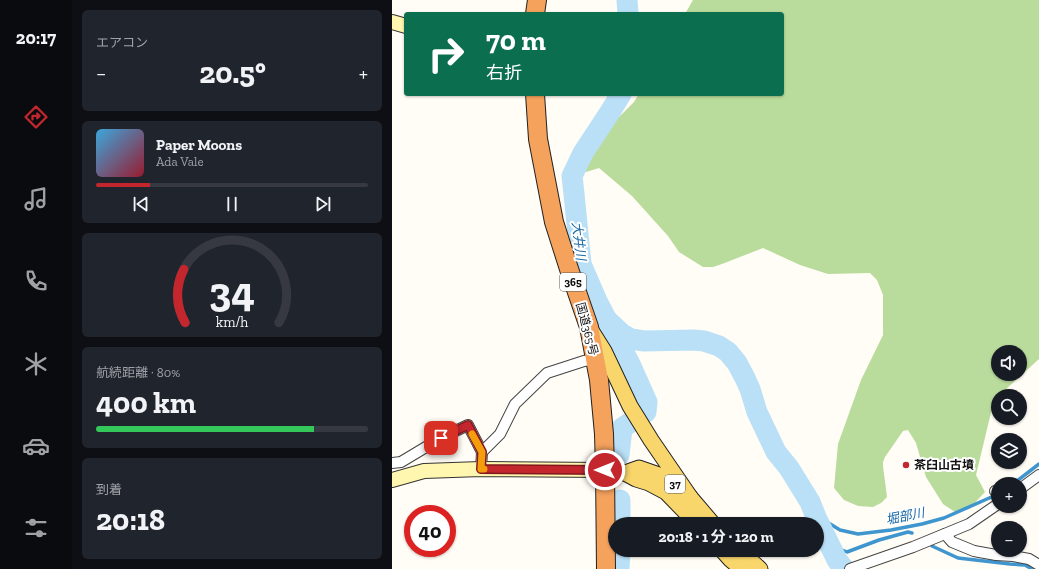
<!DOCTYPE html>
<html lang="ja">
<head>
<meta charset="utf-8">
<style>
  :root { --surface:#171b24; --page:#20242c; --text:#f1f3f6; --muted:#9ea1a6; --line:#363941; --accent:#c4262e }
  body { margin:0; font-family:"Zilla Slab","Noto Sans JP",serif; background:var(--page); color:var(--text); height:100vh; display:flex; flex-direction:column; font-size:15px; white-space:nowrap }
  * { box-sizing:border-box; margin:0 }
  p { font-size:13px; color:var(--muted) }
  .icon { flex:none; width:22px; height:22px; fill:none; stroke:currentColor; stroke-width:2; stroke-linecap:round; stroke-linejoin:round }
  .map { position:relative; flex:1; overflow:hidden }
  .sheet { display:flex; flex-direction:column; gap:10px; padding:10px; background:#0d0f14; width:320px }
  .sheet>* { flex:none }
  .guide { position:absolute; left:12px; top:12px; width:380px; height:84px; border-radius:4px; box-shadow:0 1px 3px #0004; background:#0b6e4f; color:#fff; overflow:hidden }
  .fabs { position:absolute; left:599px; top:345px; display:grid; gap:8px }
  .fabs a { display:grid; place-items:center; width:36px; height:36px; border-radius:50%; background:var(--surface); box-shadow:0 1px 3px #0004; font-size:20px }
  .speed { position:absolute; left:12px; top:505px; display:flex; gap:8px; font-size:20px; font-weight:700; text-align:center }
  .speed>* { display:grid; place-content:center; width:52px; height:52px; border-radius:50%; background:var(--surface); box-shadow:0 1px 3px #0004; line-height:1 }
  .speed .limit { border:6px solid #d22; background:#fff; color:#111 }
  .pin { position:absolute; display:grid; place-items:center; width:34px; height:34px; color:#fff; margin:-17px; border-radius:8px; box-shadow:0 2px 6px #0006 }
  .me { position:absolute; width:44px; margin:-22px; rotate:270deg; stroke-linejoin:round; filter:drop-shadow(0 0 3px #0008) }
  .turn { display:flex; align-items:center; gap:14px; height:84px; padding:0 16px; font-size:18px }
  .turn .icon { width:52px; height:52px; stroke-width:2.5 }
  .turn b { display:block; font-size:28px; line-height:34px }
  .big { font-size:30px; font-weight:700; line-height:1.1 }
  .sheet .widget { flex:1; display:flex; flex-direction:column; justify-content:center; gap:6px; min-width:0; padding:0 14px; border-radius:6px; background:var(--page) }
  .sheet .dial { align-items:center; gap:0 }
  .dial svg { height:104px; overflow:visible; fill:none; stroke:var(--line); stroke-width:7; stroke-linecap:round; text-anchor:middle }
  .dial text { fill:var(--text); stroke:none }
  .song { display:flex; align-items:center; gap:12px }
  .cover { width:48px; height:48px; border-radius:6px; background:linear-gradient(135deg,hsl(200 70% 55%),hsl(350 70% 35%)) }
  .played { height:4px; border-radius:2px; background:linear-gradient(90deg,var(--accent) 20%,var(--line) 20%) }
  .keys { display:flex; justify-content:space-around; direction:ltr }
  .heat { display:flex; justify-content:space-between; align-items:center; font-size:22px; direction:ltr }
  .charge { height:6px; border-radius:3px; background:linear-gradient(90deg,#34c759 80%,var(--line) 0) }
  .trip { position:absolute; left:216px; top:517px; width:216px; height:40px; border-radius:20px; background:var(--surface); box-shadow:0 1px 3px #0004; font-weight:700; line-height:40px; text-align:center }
  main { display:flex; flex:1; min-height:0 }
  .menu { display:flex; flex-direction:column; width:72px; justify-content:space-around; align-items:center; background:#090b0e; color:var(--muted) }
  .menu .icon { width:28px; height:28px }
  .menu .current { color:var(--accent) }
  .menu b { font-size:18px; color:var(--text) }
  .map>svg:first-child { display:block }
  .forest { fill:#b9dc9c; fill-rule:evenodd }
  .lines { fill:none; stroke-linecap:round; stroke-linejoin:round }
  .stream { stroke:#3f96cf; stroke-width:3.5 }
  .river { stroke:#b9e0f7; stroke-width:21 }
  .street-casing { stroke:#444; stroke-width:12 }
  .secondary-casing { stroke:#333; stroke-width:16 }
  .primary-casing { stroke:#222; stroke-width:17 }
  .highway-casing { stroke:#222; stroke-width:20 }
  .street { stroke:#fff; stroke-width:10 }
  .secondary { stroke:#fff6b0; stroke-width:14 }
  .primary { stroke:#f9d66b; stroke-width:15 }
  .highway { stroke:#f5a25d; stroke-width:18 }
  .route-casing { stroke:#7f191e; stroke-width:10 }
  .route { stroke:#c4262e; stroke-width:7 }
  .slow { stroke:#f59e0b; stroke-width:7 }
  .poi-dot { fill:#c4262e; stroke:#fff; stroke-width:1.5 }
  .labels { text-anchor:middle; dominant-baseline:central; stroke-width:4; stroke-linejoin:round; paint-order:stroke }
  .shield { fill:#fff; stroke:#585858; stroke-width:1 }
  .shield-label { font-size:11px; font-weight:bold; fill:#111 }
  .street-label { font-size:12px; fill:#111; stroke:#fff }
  .poi-label { font-size:12px; font-weight:bold; fill:#111; stroke:#fff; text-anchor:start }
  .water-label { font-size:13px; font-style:italic; fill:#1768a6; stroke:#fff }
</style>
</head>
<body>
<main>
<nav class="menu">
<b>20:17</b>
<svg class="icon current" aria-label="directions" viewBox="0 0 24 24"><path d="M12 3l9 9-9 9-9-9zM9 14v-3h6M13 9l2 2-2 2"/></svg>
<svg class="icon" aria-label="music" viewBox="0 0 24 24"><path d="M9 18V5l10-2v13"/><circle cx="6" cy="18" r="3"/><circle cx="16" cy="16" r="3"/></svg>
<svg class="icon" aria-label="phone" viewBox="0 0 24 24"><path d="M5 4h4l2 5-3 2q2 4 5 5l2-3 5 2v4C11 20 4 13 5 4z"/></svg>
<svg class="icon" aria-label="climate" viewBox="0 0 24 24"><path d="M12 3v18M4 7l16 10M4 17L20 7"/></svg>
<svg class="icon" aria-label="car" viewBox="0 0 24 24"><path d="M5 17H2v-5l4-1 3-4h7l3 4 3 1v5h-3M9 17h6M6 11h13"/><circle cx="7" cy="17" r="2"/><circle cx="17" cy="17" r="2"/></svg>
<svg class="icon" aria-label="filters" viewBox="0 0 24 24"><path d="M4 7h16M4 17h16"/><circle cx="9" cy="7" r="2"/><circle cx="15" cy="17" r="2"/></svg>
</nav>
<section class="sheet">
<div class="widget"><p>エアコン</p>
<div class="heat"><a>−</a><b class="big">20.5°</b><a>+</a></div>
</div>
<div class="widget">
<div class="song"><i class="cover"></i><div><b>Paper Moons</b><p>Ada Vale</p></div></div>
<div class="played"></div>
<div class="keys"><svg class="icon" aria-label="previous" viewBox="0 0 24 24"><path d="M18 5L8 12l10 7zM5 5v14"/></svg><svg class="icon" aria-label="pause" viewBox="0 0 24 24"><path d="M8 5v14M16 5v14"/></svg><svg class="icon" aria-label="next" viewBox="0 0 24 24"><path d="M6 5l10 7-10 7zM19 5v14"/></svg></div>
</div>
<div class="widget dial"><svg viewBox="0 0 100 80">
<path d="M14 69A42 42 0 1 1 86 69"/>
<path d="M14 69A42 42 0 0 1 13 28" stroke="#c4262e"/>
<text x="50" y="56" font-size="32" font-weight="700">34</text>
<text x="50" y="72" font-size="11">km/h</text>
</svg></div>
<div class="widget"><p>航続距離 · 80%</p><b class="big">400 km</b><div class="charge"></div></div>
<div class="widget"><p>到着</p><b class="big">20:18</b></div>
</section>
<div class="map">
<svg width="647" height="569" viewBox="0 0 647 569">
  <rect width="100%" height="100%" fill="#fffdf5"/>
  <path class="forest" d="M301,0H647V359L602,400L584,475L593,492L577,509L563,512L551,504L534,477L524,443L516,430L511,431L493,457L491,462V466L495,497L489,503L481,507L466,506L452,500L442,488L446,444L469,380L491,335V295L485,280L478,273L436,274L408,265L371,248L330,264L321,267H311L287,252L276,236L240,196L207,168L194,172L185,168L181,160L183,150L191,140L228,116L242,102L247,94H390V14H293ZM606,352H628V374H606Z"/>
  <g class="lines">
    <g class="stream">
      <path d="M621,484L647,464"/>
      <path d="M424,517L429,515L435,522L448,530L466,534L499,530L530,524L552,518L604,495"/>
      <path d="M438,545L455,552L487,540L516,532L520,533"/>
      <path d="M540,546L566,558L618,564L633,565L640,569"/>
    </g>
    <g class="river">
      <path d="M235,0L236,14"/>
      <path d="M229,94L218,112L191,153L180,176L182,194L189,264L205,301L238,364L255,402L254,412"/>
      <path d="M214,319L230,334L239,339L252,341L301,340L312,341L327,346L336,352L345,363L353,378L358,389L365,412L384,452L397,468L418,502L424,517L445,560L452,569"/>
      <path d="M227,455L230,428L239,422"/>
      <path d="M228,524V500"/>
      <path d="M227,569L228,550"/>
    </g>
    <g class="street-casing">
      <g id="street">
        <path d="M0,463L9,462L49,438L76,425L90,452"/>
        <path d="M89,469L90,452L108,434L123,404L155,373L192,361L203,359"/>
        <path d="M628,489L647,475"/>
        <path d="M603,491L606,495"/>
        <path d="M553,534L560,542L582,551L604,555L621,556L637,559L647,565"/>
        <path d="M458,569L521,547L577,524L606,504"/>
      </g>
    </g>
    <g class="secondary-casing">
      <g id="secondary">
        <path d="M0,22L14,26"/>
        <path d="M0,480L32,471L89,469L213,470"/>
      </g>
    </g>
    <g class="primary-casing">
      <g id="primary">
        <path d="M200,332L212,351L238,406L259,440L298,497"/>
        <path d="M213,470L233,473L244,479L257,483L274,492L305,524"/>
        <path d="M233,473L247,468L270,476L284,485L298,497L321,524"/>
        <path d="M330,550L339,560L350,569"/>
        <path d="M347,550L368,569"/>
      </g>
    </g>
    <g class="highway-casing">
      <g id="highway">
        <path d="M143,14L145,0"/>
        <path d="M143,94L146,139L162,222L177,269L197,327L207,380L212,434L213,470L214,569"/>
      </g>
    </g>
    <use href="#street" class="street"/>
    <use href="#secondary" class="secondary"/>
    <use href="#primary" class="primary"/>
    <use href="#highway" class="highway"/>
  </g>
  <g class="lines">
    <g class="route-casing">
      <path id="route" d="M49,438L76,425L90,452L89,469L213,470"/>
    </g>
    <use href="#route" class="route"/>
    <path class="slow" d="M80,434L90,452L89,469H92"/>
  </g>
  <circle class="poi-dot" cx="514" cy="465" r="4"/>
  <g class="labels">
    <g class="shield">
      <rect x="168" y="273" width="26" height="18" rx="3"/>
      <rect x="273" y="475" width="20" height="18" rx="3"/>
    </g>
    <g class="shield-label">
      <text x="181" y="282">365</text>
      <text x="283" y="484">37</text>
    </g>
    <g class="street-label">
      <text transform="translate(195 329) rotate(75)">国道365号</text>
    </g>
    <g class="poi-label">
      <text x="522" y="465">茶臼山古墳</text>
    </g>
    <g class="water-label">
      <text transform="translate(187 241) rotate(83)">大井川</text>
      <text transform="translate(513 516) rotate(-11)">堀部川</text>
    </g>
  </g>
</svg>
<div class="fabs">
<a><svg class="icon" aria-label="sound" viewBox="0 0 24 24"><path d="M4 9h4l5-4v14l-5-4H4zM17 9q2 3 0 6"/></svg></a>
<a><svg class="icon" aria-label="search" viewBox="0 0 24 24"><circle cx="10" cy="10" r="6"/><path d="M15 15l6 6"/></svg></a>
<a><svg class="icon" aria-label="layers" viewBox="0 0 24 24"><path d="M12 4l9 5-9 5-9-5zM3 14l9 5 9-5"/></svg></a>
<a>+</a>
<a>−</a>
</div>
<div class="speed"><div class="limit">40</div></div>
<div class="pin" style="left:49px;top:438px;background:#d93025"><svg class="icon" aria-label="arrive" viewBox="0 0 24 24"><path d="M6 21V4h12l-3 4 3 4H6"/></svg></div>
<svg class="me" style="left:213px;top:470px" viewBox="-20 -20 40 40"><circle r="17" fill="#c4262e" stroke="#fff" stroke-width="3"/><path d="M0-11L8 9 0 5-8 9z" fill="#fff"/></svg>
<div class="trip">20:18 · 1 分 · 120 m</div>
<div class="guide">
<div class="turn"><svg class="icon" aria-label="right" viewBox="0 0 24 24"><path d="M7 20v-9h11M14 6l5 5-5 5"/></svg><div><b>70 m</b>右折</div></div>
</div>
</div>
</main>
</body>
</html>
